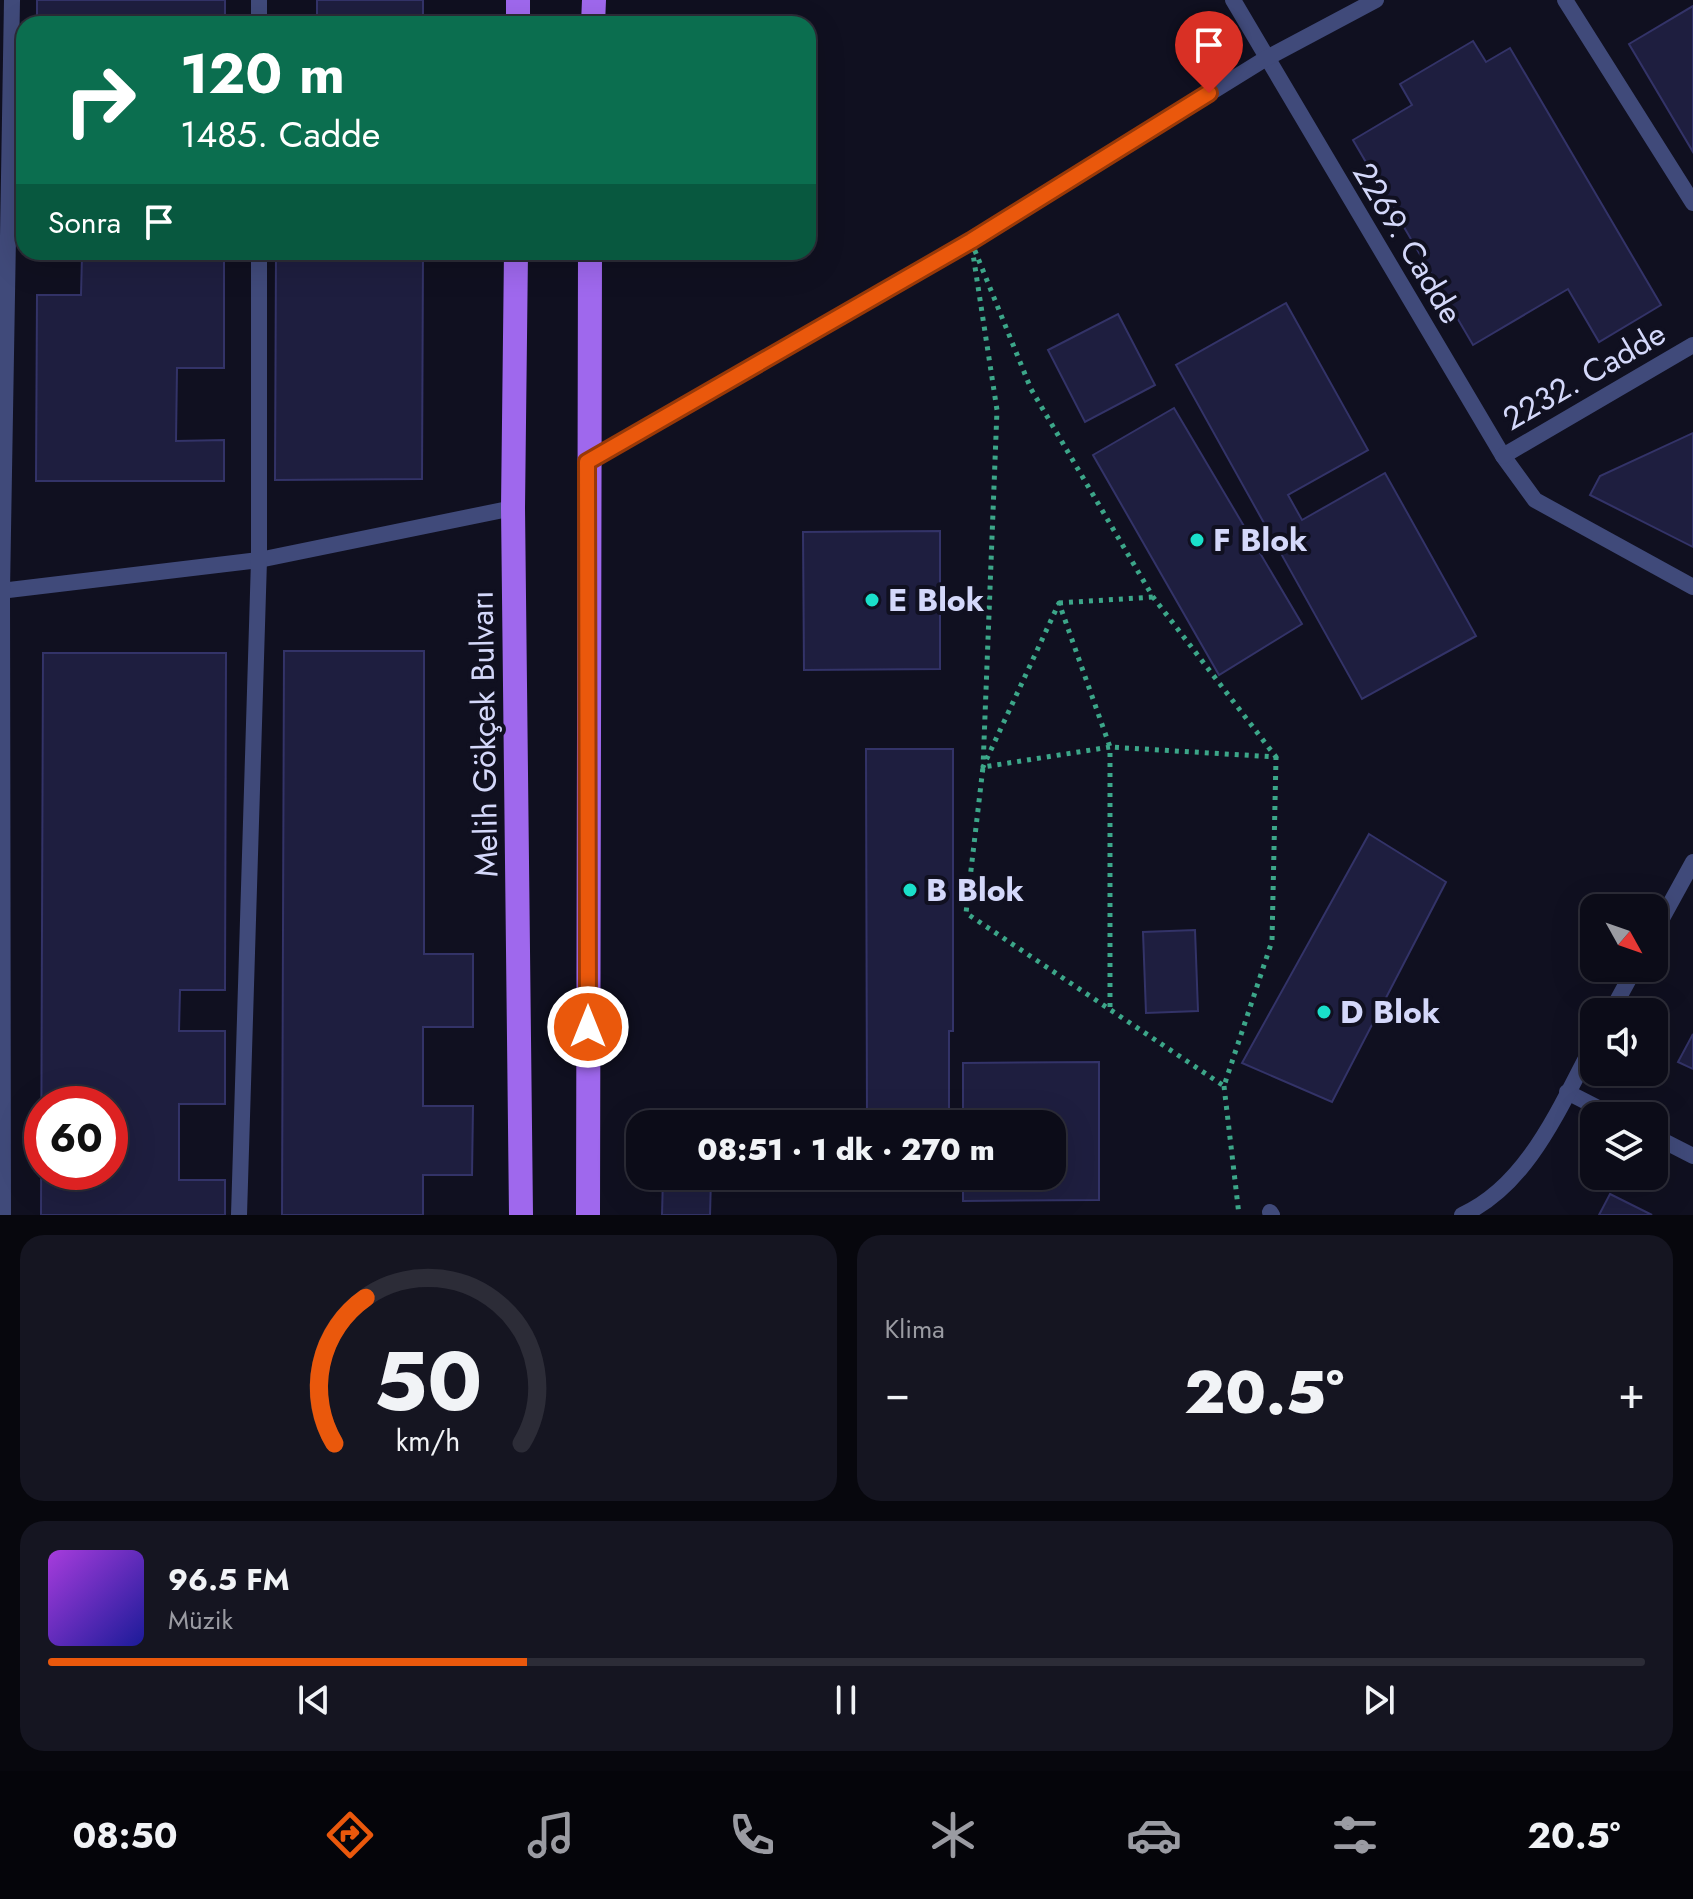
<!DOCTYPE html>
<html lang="tr">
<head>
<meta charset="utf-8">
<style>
  :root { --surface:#0c0c18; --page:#151521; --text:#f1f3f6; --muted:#9a9ba2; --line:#2c2c37; --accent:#ea580c }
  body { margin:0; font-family:Jost,sans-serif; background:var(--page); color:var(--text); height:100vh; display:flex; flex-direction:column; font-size:30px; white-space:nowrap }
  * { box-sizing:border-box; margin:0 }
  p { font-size:26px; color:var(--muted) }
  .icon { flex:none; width:44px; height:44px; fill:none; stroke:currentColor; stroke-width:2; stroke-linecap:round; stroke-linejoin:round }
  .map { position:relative; height:1215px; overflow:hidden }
  .panel { display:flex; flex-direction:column; gap:20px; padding:20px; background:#07070d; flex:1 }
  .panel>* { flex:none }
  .banner { position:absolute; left:16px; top:16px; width:800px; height:244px; border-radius:24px; box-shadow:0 8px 32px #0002,0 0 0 2px var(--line); background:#0b6e4f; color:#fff; overflow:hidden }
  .needle { width:52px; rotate:130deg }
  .buttons { position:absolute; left:1580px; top:894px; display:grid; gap:16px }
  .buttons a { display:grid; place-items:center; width:88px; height:88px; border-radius:16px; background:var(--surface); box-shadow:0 8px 32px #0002,0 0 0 2px var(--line); font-size:40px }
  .speed { position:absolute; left:24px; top:1086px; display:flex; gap:16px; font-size:40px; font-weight:700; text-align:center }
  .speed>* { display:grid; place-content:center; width:104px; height:104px; border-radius:50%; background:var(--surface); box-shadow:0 8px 32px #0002,0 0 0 2px var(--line); line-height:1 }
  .speed .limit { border:12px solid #d22; background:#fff; color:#111 }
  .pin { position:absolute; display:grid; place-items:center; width:68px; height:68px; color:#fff; margin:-82px -34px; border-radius:50% 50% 50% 0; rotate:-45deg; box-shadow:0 0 8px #0007 }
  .pin .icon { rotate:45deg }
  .me { position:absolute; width:88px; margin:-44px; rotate:0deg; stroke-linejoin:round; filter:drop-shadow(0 0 6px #0008) }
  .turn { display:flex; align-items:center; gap:28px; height:168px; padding:0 32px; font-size:36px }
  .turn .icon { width:104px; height:104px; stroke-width:2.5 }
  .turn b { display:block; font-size:56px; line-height:68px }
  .then { display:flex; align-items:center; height:76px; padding:0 32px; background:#0003; gap:16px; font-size:30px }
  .big { font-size:60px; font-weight:800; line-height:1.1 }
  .panel .widget { flex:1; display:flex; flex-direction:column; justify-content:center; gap:12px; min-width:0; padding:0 28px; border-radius:24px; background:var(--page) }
  .panel .dial { align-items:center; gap:0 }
  .dial svg { height:208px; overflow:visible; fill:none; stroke:var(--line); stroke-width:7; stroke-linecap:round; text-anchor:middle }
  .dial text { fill:var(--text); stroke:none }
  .song { display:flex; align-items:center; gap:24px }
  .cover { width:96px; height:96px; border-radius:12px; background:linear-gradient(135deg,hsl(280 70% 55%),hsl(240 70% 35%)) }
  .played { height:8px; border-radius:4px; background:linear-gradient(90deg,var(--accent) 30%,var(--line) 30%) }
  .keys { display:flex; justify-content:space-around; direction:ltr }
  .heat { display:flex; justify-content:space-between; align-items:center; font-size:44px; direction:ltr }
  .panel .tiles { flex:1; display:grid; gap:20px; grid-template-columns:1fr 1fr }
  .widget:last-child { grid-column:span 2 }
  .trip { position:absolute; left:626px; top:1110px; width:440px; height:80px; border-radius:24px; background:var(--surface); box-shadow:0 8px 32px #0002,0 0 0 2px var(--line); font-weight:800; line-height:80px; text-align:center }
  .dock { display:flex; height:128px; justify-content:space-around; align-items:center; background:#05050a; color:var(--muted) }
  .dock .icon { width:56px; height:56px }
  .dock .current { color:var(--accent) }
  .dock b { font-size:36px; color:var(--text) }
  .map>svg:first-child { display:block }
  .building { fill:#1e1e3f; stroke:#333368; stroke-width:2; fill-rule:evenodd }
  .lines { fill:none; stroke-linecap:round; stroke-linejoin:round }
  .path { stroke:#3ca689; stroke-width:5; stroke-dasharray:4 6; stroke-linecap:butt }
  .lane { stroke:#404a7a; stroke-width:16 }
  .street { stroke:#404a7a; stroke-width:16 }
  .primary { stroke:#9f68ed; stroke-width:24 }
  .route-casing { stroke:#983908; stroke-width:20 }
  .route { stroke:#ea580c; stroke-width:14 }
  .poi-dot { fill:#1ae0ca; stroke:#101020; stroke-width:3 }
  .labels { text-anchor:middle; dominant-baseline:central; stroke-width:8; stroke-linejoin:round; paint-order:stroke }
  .street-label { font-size:32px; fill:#d4d8fa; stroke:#101020 }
  .poi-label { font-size:32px; font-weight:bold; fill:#d4d8fa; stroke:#101020; text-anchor:start }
</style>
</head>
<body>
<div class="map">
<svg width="1693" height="1215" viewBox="0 0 1693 1215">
  <rect width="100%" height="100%" fill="#101020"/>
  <g class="building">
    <rect x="37" y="0" width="188" height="24"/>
    <rect x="317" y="0" width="106" height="24"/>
    <path d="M1693,6V152L1629,44Z"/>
    <path d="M1473,41L1486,62L1510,48L1661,305L1599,342L1568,289L1473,345L1353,140L1412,105L1400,84Z"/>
    <path d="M37,252H224V368H177L176,441L224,440V481H36L37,295H81L82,256L37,255Z"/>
    <path d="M276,252H423L422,479L275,480Z"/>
    <path d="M1286,303L1368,450L1288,495L1302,520L1385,473L1476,636L1362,699L1176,365Z"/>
    <path d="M1118,314L1155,385L1085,422L1048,350Z"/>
    <path d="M1174,408L1302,624L1219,675L1093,455Z"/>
    <path d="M1693,433V547L1590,495L1600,476Z"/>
    <path d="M940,531V669L804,670L803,532Z"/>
    <path d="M284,651H424V954H473V1027H423V1106H473L472,1175H423V1215H282Z"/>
    <path d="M43,653H226L225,990H180L179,1031H225V1104H179V1180H225V1215H41ZM42,1104H110V1172H42Z"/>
    <path d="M866,749H953V1031H949V1124H867Z"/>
    <path d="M1369,834L1446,882L1332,1102L1242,1063Z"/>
    <path d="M1195,930L1198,1011L1146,1013L1143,932Z"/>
    <path d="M1693,1034V1069L1678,1062Z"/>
    <path d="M1099,1062V1200L963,1201V1176H1052V1124H963V1063Z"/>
    <path d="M663,1177L711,1178L710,1215H662Z"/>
    <path d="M1610,1194L1652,1215H1599Z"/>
  </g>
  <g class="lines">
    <g class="path">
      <path d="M971,241L1031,389L1153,597L1276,757L1110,747L1059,603L983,767L997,410Z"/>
      <path d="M1059,603L1153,597"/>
      <path d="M1110,1007V747L983,767L966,913L1224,1086L1272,941L1276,757"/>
      <path d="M1224,1086L1239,1215"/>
    </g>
    <g class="lane">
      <path d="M259,0V24"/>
      <path d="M0,591L259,560L513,508"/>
      <path d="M1270,1212L1272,1215"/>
      <path d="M3,1215L2,590L12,0"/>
      <path d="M239,1215L259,560V252"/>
    </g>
    <g class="street">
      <path d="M1233,0L1503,456L1535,500L1693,587"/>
      <path d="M1565,0L1693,203"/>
      <path d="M1503,456L1693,345"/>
      <path d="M587,462L971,241L1265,59L1376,0"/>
      <path d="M1654,933L1693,862"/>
      <path d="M1611,1012L1635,968"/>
      <path d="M1567,1092L1614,1116"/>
      <path d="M1654,1136L1693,1156"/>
      <path d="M1462,1215C1529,1185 1561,1104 1594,1043"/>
    </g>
    <g class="primary">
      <path d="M518,24V0"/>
      <path d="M593,24L594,0"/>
      <path d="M516,252L513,508L521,1215"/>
      <path d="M588,1215L590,252"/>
    </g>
  </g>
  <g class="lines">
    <g class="route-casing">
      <path id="route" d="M588,1027L587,462L971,241L1209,93"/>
    </g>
    <use href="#route" class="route"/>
  </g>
  <g class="poi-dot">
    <circle cx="1197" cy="540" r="8"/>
    <circle cx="872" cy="600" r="8"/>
    <circle cx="910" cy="890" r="8"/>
    <circle cx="1324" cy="1012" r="8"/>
  </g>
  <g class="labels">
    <g class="street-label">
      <text transform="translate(1408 243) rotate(59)">2269. Cadde</text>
      <text transform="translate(1584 376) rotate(-30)">2232. Cadde</text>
      <text transform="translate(484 734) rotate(-91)">Melih Gökçek Bulvarı</text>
    </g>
    <g class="poi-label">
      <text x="1213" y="540">F Blok</text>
      <text x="888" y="600">E Blok</text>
      <text x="926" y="890">B Blok</text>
      <text x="1340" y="1012">D Blok</text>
    </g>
  </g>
</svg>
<div class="buttons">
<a><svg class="needle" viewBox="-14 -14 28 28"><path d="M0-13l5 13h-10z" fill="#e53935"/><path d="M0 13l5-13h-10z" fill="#9a9ba2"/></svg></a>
<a><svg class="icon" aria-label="sound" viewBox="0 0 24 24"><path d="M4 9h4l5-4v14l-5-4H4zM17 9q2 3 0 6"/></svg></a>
<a><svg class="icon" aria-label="layers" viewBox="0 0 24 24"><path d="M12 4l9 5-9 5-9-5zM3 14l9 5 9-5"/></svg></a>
</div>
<div class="speed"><div class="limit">60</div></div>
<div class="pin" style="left:1209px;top:93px;background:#d93025"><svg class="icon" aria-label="arrive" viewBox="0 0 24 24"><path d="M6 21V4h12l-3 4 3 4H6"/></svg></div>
<svg class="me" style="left:588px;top:1027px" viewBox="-20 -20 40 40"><circle r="17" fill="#ea580c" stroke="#fff" stroke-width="3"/><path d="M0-11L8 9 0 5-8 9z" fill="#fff"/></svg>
<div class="trip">08:51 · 1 dk · 270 m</div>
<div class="banner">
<div class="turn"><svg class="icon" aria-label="right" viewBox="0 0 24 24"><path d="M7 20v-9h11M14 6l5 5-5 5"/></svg><div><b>120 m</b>1485. Cadde</div></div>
<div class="then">Sonra<svg class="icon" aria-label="arrive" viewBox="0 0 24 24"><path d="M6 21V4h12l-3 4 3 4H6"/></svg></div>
</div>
</div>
<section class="panel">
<div class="tiles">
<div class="widget dial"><svg viewBox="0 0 100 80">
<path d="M14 69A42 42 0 1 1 86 69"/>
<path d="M14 69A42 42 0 0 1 26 13" stroke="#ea580c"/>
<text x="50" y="56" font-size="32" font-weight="700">50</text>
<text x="50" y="72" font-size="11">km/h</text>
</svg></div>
<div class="widget"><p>Klima</p>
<div class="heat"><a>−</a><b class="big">20.5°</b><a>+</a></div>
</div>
<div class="widget">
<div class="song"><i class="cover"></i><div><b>96.5 FM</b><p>Müzik</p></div></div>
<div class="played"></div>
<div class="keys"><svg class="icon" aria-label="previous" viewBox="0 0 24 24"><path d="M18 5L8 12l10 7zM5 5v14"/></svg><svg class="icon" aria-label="pause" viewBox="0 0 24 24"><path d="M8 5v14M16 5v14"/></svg><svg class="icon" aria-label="next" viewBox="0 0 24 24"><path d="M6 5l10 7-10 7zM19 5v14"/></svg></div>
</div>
</div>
</section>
<nav class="dock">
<b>08:50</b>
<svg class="icon current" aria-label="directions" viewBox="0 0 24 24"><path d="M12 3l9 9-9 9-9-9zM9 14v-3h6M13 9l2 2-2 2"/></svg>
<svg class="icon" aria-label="music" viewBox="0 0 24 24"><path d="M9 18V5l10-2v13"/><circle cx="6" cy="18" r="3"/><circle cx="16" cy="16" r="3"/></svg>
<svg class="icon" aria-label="phone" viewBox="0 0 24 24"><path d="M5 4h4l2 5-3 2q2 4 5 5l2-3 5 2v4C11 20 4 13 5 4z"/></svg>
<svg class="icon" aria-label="climate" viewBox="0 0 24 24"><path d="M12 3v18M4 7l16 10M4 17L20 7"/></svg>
<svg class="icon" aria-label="car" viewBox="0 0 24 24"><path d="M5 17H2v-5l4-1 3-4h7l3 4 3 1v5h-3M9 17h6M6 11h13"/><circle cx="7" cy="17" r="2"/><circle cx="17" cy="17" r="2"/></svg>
<svg class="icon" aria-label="filters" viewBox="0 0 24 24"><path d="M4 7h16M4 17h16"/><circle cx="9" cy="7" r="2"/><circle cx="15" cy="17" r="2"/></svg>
<b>20.5°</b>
</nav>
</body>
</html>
